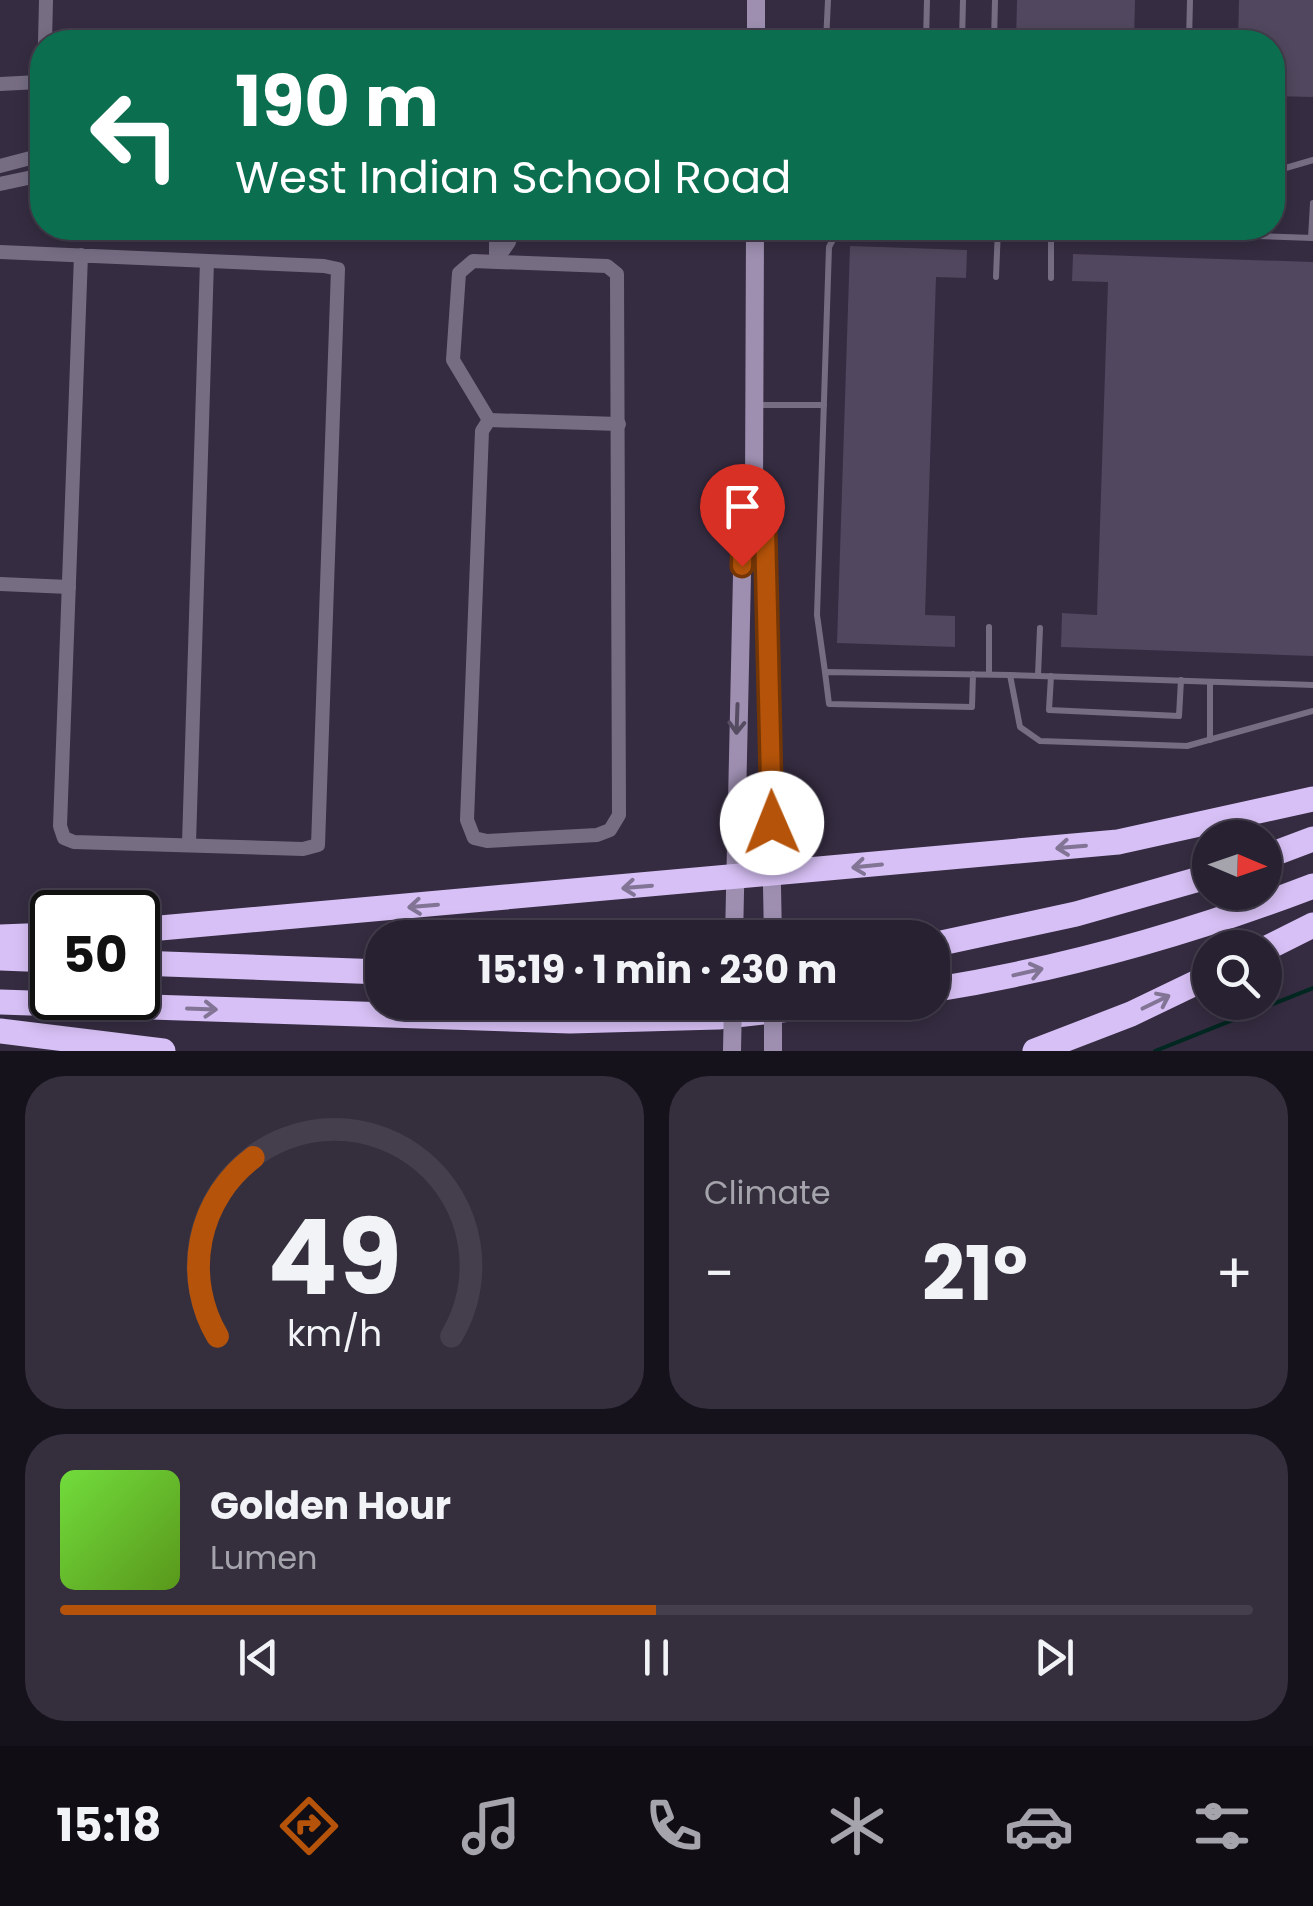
<!DOCTYPE html>
<html lang="en">
<head>
<meta charset="utf-8">
<style>
  :root { --surface:#282131; --page:#342e3d; --text:#f1f3f6; --muted:#a5a3ab; --line:#443e4d; --accent:#b45309 }
  body { margin:0; font-family:Poppins,sans-serif; background:var(--page); color:var(--text); height:100vh; display:flex; flex-direction:column; font-size:38px; white-space:nowrap }
  * { box-sizing:border-box; margin:0 }
  p { font-size:32px; color:var(--muted) }
  .icon { flex:none; width:55px; height:55px; fill:none; stroke:currentColor; stroke-width:2; stroke-linecap:round; stroke-linejoin:round }
  .map { position:relative; height:1051px; overflow:hidden }
  .details { display:flex; flex-direction:column; gap:25px; padding:25px; background:#16121b; flex:1 }
  .details>* { flex:none }
  .top-card { position:absolute; left:30px; top:30px; width:1255px; height:210px; border-radius:40px; box-shadow:0 5px 15px #0003,0 0 0 2px var(--line); background:#0b6e4f; color:#fff; overflow:hidden }
  .needle { width:65px; rotate:92deg }
  .fabs { position:absolute; left:1192px; top:820px; display:grid; gap:20px }
  .fabs a { display:grid; place-items:center; width:90px; height:90px; border-radius:50%; background:var(--surface); box-shadow:0 5px 15px #0003,0 0 0 2px var(--line); font-size:50px }
  .speed { position:absolute; left:30px; top:890px; display:flex; gap:20px; font-size:50px; font-weight:700; text-align:center }
  .speed>* { display:grid; place-content:center; width:130px; height:130px; border-radius:50%; background:var(--surface); box-shadow:0 5px 15px #0003,0 0 0 2px var(--line); line-height:1 }
  .speed .limit { border:5px solid #111; border-radius:15px; background:#fff; color:#111 }
  .pin { position:absolute; display:grid; place-items:center; width:85px; height:85px; color:#fff; margin:-102px -42px; border-radius:50% 50% 50% 0; rotate:-45deg; box-shadow:0 0 10px #0007 }
  .pin .icon { rotate:45deg }
  .me { position:absolute; width:110px; margin:-55px; rotate:359deg; stroke-linejoin:round; filter:drop-shadow(0 0 8px #0008) }
  .turn { display:flex; align-items:center; gap:35px; height:210px; padding:0 40px; font-size:45px }
  .turn .icon { width:130px; height:130px; stroke-width:2.5 }
  .turn b { display:block; font-size:70px; line-height:85px }
  .big { font-size:75px; font-weight:700; line-height:1.1 }
  .details .tile { flex:1; display:flex; flex-direction:column; justify-content:center; gap:15px; min-width:0; padding:0 35px; border-radius:40px; background:var(--page) }
  .details .dial { align-items:center; gap:0 }
  .dial svg { height:260px; overflow:visible; fill:none; stroke:var(--line); stroke-width:7; stroke-linecap:round; text-anchor:middle }
  .dial text { fill:var(--text); stroke:none }
  .song { display:flex; align-items:center; gap:30px }
  .cover { width:120px; height:120px; border-radius:15px; background:linear-gradient(135deg,hsl(100 70% 55%),hsl(90 70% 35%)) }
  .played { height:10px; border-radius:5px; background:linear-gradient(90deg,var(--accent) 50%,var(--line) 50%) }
  .keys { display:flex; justify-content:space-around; direction:ltr }
  .heat { display:flex; justify-content:space-between; align-items:center; font-size:55px; direction:ltr }
  .details .tiles { flex:1; display:grid; gap:25px; grid-template-columns:1fr 1fr }
  .tile:last-child { grid-column:span 2 }
  .trip { position:absolute; left:365px; top:920px; width:585px; height:100px; border-radius:40px; background:var(--surface); box-shadow:0 5px 15px #0003,0 0 0 2px var(--line); font-weight:700; line-height:100px; text-align:center }
  .tabs { display:flex; height:160px; justify-content:space-around; align-items:center; background:#100d14; color:var(--muted) }
  .tabs .icon { width:70px; height:70px }
  .tabs .on { color:var(--accent) }
  .tabs b { font-size:45px; color:var(--text) }
  .map>svg:first-child { display:block }
  .lines { fill:none; stroke-linecap:round; stroke-linejoin:round }
  .stream { stroke:#002720; stroke-width:4 }
  .building { fill:#51475e }
  .lane { stroke:#766d83; stroke-width:6 }
  .street { stroke:#766d83; stroke-width:14 }
  .secondary { stroke:#9e8fb1; stroke-width:18 }
  .highway { stroke:#d7c0f5; stroke-width:25 }
  .secondary-bridge { stroke:#9e8fb1; stroke-width:18 }
  .oneway { stroke:#564c61 }
  .oneway2 { stroke:#827495 }
  .route-casing { stroke:#753606; stroke-width:25 }
  .route { stroke:#b45309; stroke-width:18 }
</style>
</head>
<body>
<div class="map">
<svg width="1313" height="1051" viewBox="0 0 1313 1051">
  <rect width="100%" height="100%" fill="#352c41"/>
  <g class="lines">
    <path class="stream" d="M1155,1051L1313,988"/>
  </g>
  <g class="building">
    <path d="M1017,0H1135L1134,42H1016Z"/>
    <path d="M1239,0H1313V97L1272,96V42H1238Z"/>
    <path d="M850,246L967,250L966,278L936,277L925,615L955,616V647L837,643Z"/>
    <path d="M1073,254L1313,262V656L1061,647L1062,613L1097,615L1108,282L1072,281Z"/>
  </g>
  <g class="lines">
    <g class="lane">
      <path d="M828,0L826,42H852"/>
      <path d="M926,42L927,0"/>
      <path d="M962,42L963,0"/>
      <path d="M994,42L995,0"/>
      <path d="M1189,42L1190,0"/>
      <path d="M1272,172L1313,160"/>
      <path d="M1016,228L1313,238"/>
      <path d="M1311,238L1313,203"/>
      <path d="M996,277L998,228"/>
      <path d="M1051,278V229"/>
      <path d="M755,405H824"/>
      <path d="M825,672L817,615L829,247L839,228"/>
      <path d="M973,674L972,707L829,704L825,672L1010,675"/>
      <path d="M989,674V627"/>
      <path d="M1038,675L1040,628"/>
      <path d="M1051,676L1049,710L1179,716L1181,680"/>
      <path d="M1313,685L1010,675L1020,727L1040,741L1187,746L1313,711"/>
      <path d="M1210,740V682"/>
    </g>
    <g class="street">
      <path d="M45,42L46,0"/>
      <path d="M0,84L39,82L42,71"/>
      <path d="M0,166L42,155"/>
      <path d="M0,184L42,175"/>
      <path d="M496,228V261"/>
      <path d="M0,252L324,266L338,269L318,845L303,849L74,842L64,838L60,826L81,255"/>
      <path d="M473,261L607,266L617,274L619,815L610,830L597,835L487,841L474,838L467,820L482,431L489,420L453,360L459,273Z"/>
      <path d="M496,261L509,242L512,228"/>
      <path d="M489,420L619,424"/>
      <path d="M0,584L69,587"/>
      <path d="M189,843L207,261"/>
    </g>
    <g class="secondary">
      <path d="M756,42V0"/>
      <path d="M754,493L765,527L773,938"/>
      <path d="M734,938L743,530L754,493L755,228"/>
    </g>
    <g class="highway">
      <path d="M1265,857L1313,839"/>
      <path d="M138,930L1118,842L1313,799"/>
      <path d="M0,937L52,935"/>
      <path d="M932,945L1076,914L1210,876"/>
      <path d="M1265,949L1313,925"/>
      <path d="M0,958L52,960"/>
      <path d="M138,963L382,972"/>
      <path d="M932,990C1062,969 1190,933 1313,886"/>
      <path d="M0,1002L570,1021L718,1017L854,1002"/>
      <path d="M0,1031L163,1051"/>
      <path d="M1035,1051L1131,1014L1210,976"/>
    </g>
    <g class="secondary-bridge">
      <path d="M732,1051L733,1002"/>
      <path d="M773,1051V1002"/>
    </g>
  </g>
  <defs><path id="oneway-shaft" d="M-6 0H5M1.5-3L5.5 0L1.5 3" fill="none" stroke-width="1.6" stroke-linecap="round" stroke-linejoin="round" transform="scale(2.5)"/></defs>
  <use class="oneway" href="#oneway-shaft" transform="translate(737 719) rotate(92)"/>
  <g class="oneway2">
    <use href="#oneway-shaft" transform="translate(1071 847) rotate(175)"/>
    <use href="#oneway-shaft" transform="translate(867 866) rotate(174)"/>
    <use href="#oneway-shaft" transform="translate(637 887) rotate(175)"/>
    <use href="#oneway-shaft" transform="translate(423 906) rotate(175)"/>
    <use href="#oneway-shaft" transform="translate(1028 972) rotate(-13)"/>
    <use href="#oneway-shaft" transform="translate(1156 1002) rotate(-26)"/>
    <use href="#oneway-shaft" transform="translate(202 1009) rotate(2)"/>
  </g>
  <g class="lines">
    <g class="route-casing">
      <path id="route" d="M742,566L743,530L754,493L765,527L772,823"/>
    </g>
    <use href="#route" class="route"/>
  </g>
</svg>
<div class="fabs">
<a><svg class="needle" viewBox="-14 -14 28 28"><path d="M0-13l5 13h-10z" fill="#e53935"/><path d="M0 13l5-13h-10z" fill="#a5a3ab"/></svg></a>
<a><svg class="icon" aria-label="search" viewBox="0 0 24 24"><circle cx="10" cy="10" r="6"/><path d="M15 15l6 6"/></svg></a>
</div>
<div class="speed"><div class="limit">50</div></div>
<div class="pin" style="left:742px;top:566px;background:#d93025"><svg class="icon" aria-label="arrive" viewBox="0 0 24 24"><path d="M6 21V4h12l-3 4 3 4H6"/></svg></div>
<svg class="me" style="left:772px;top:823px" viewBox="-20 -20 40 40"><circle r="19" fill="#fff"/><path d="M0-13L10 11 0 6-10 11z" fill="#b45309"/></svg>
<div class="trip">15:19 · 1 min · 230 m</div>
<div class="top-card">
<div class="turn"><svg class="icon" aria-label="left" viewBox="0 0 24 24"><path d="M17 20v-9H6M10 6l-5 5 5 5"/></svg><div><b>190 m</b>West Indian School Road</div></div>
</div>
</div>
<section class="details">
<div class="tiles">
<div class="tile dial"><svg viewBox="0 0 100 80">
<path d="M14 69A42 42 0 1 1 86 69"/>
<path d="M14 69A42 42 0 0 1 25 14" stroke="#b45309"/>
<text x="50" y="56" font-size="32" font-weight="700">49</text>
<text x="50" y="72" font-size="11">km/h</text>
</svg></div>
<div class="tile"><p>Climate</p>
<div class="heat"><a>−</a><b class="big">21°</b><a>+</a></div>
</div>
<div class="tile">
<div class="song"><i class="cover"></i><div><b>Golden Hour</b><p>Lumen</p></div></div>
<div class="played"></div>
<div class="keys"><svg class="icon" aria-label="previous" viewBox="0 0 24 24"><path d="M18 5L8 12l10 7zM5 5v14"/></svg><svg class="icon" aria-label="pause" viewBox="0 0 24 24"><path d="M8 5v14M16 5v14"/></svg><svg class="icon" aria-label="next" viewBox="0 0 24 24"><path d="M6 5l10 7-10 7zM19 5v14"/></svg></div>
</div>
</div>
</section>
<nav class="tabs">
<b>15:18</b>
<svg class="icon on" aria-label="directions" viewBox="0 0 24 24"><path d="M12 3l9 9-9 9-9-9zM9 14v-3h6M13 9l2 2-2 2"/></svg>
<svg class="icon" aria-label="music" viewBox="0 0 24 24"><path d="M9 18V5l10-2v13"/><circle cx="6" cy="18" r="3"/><circle cx="16" cy="16" r="3"/></svg>
<svg class="icon" aria-label="phone" viewBox="0 0 24 24"><path d="M5 4h4l2 5-3 2q2 4 5 5l2-3 5 2v4C11 20 4 13 5 4z"/></svg>
<svg class="icon" aria-label="climate" viewBox="0 0 24 24"><path d="M12 3v18M4 7l16 10M4 17L20 7"/></svg>
<svg class="icon" aria-label="car" viewBox="0 0 24 24"><path d="M5 17H2v-5l4-1 3-4h7l3 4 3 1v5h-3M9 17h6M6 11h13"/><circle cx="7" cy="17" r="2"/><circle cx="17" cy="17" r="2"/></svg>
<svg class="icon" aria-label="filters" viewBox="0 0 24 24"><path d="M4 7h16M4 17h16"/><circle cx="9" cy="7" r="2"/><circle cx="15" cy="17" r="2"/></svg>
</nav>
</body>
</html>
